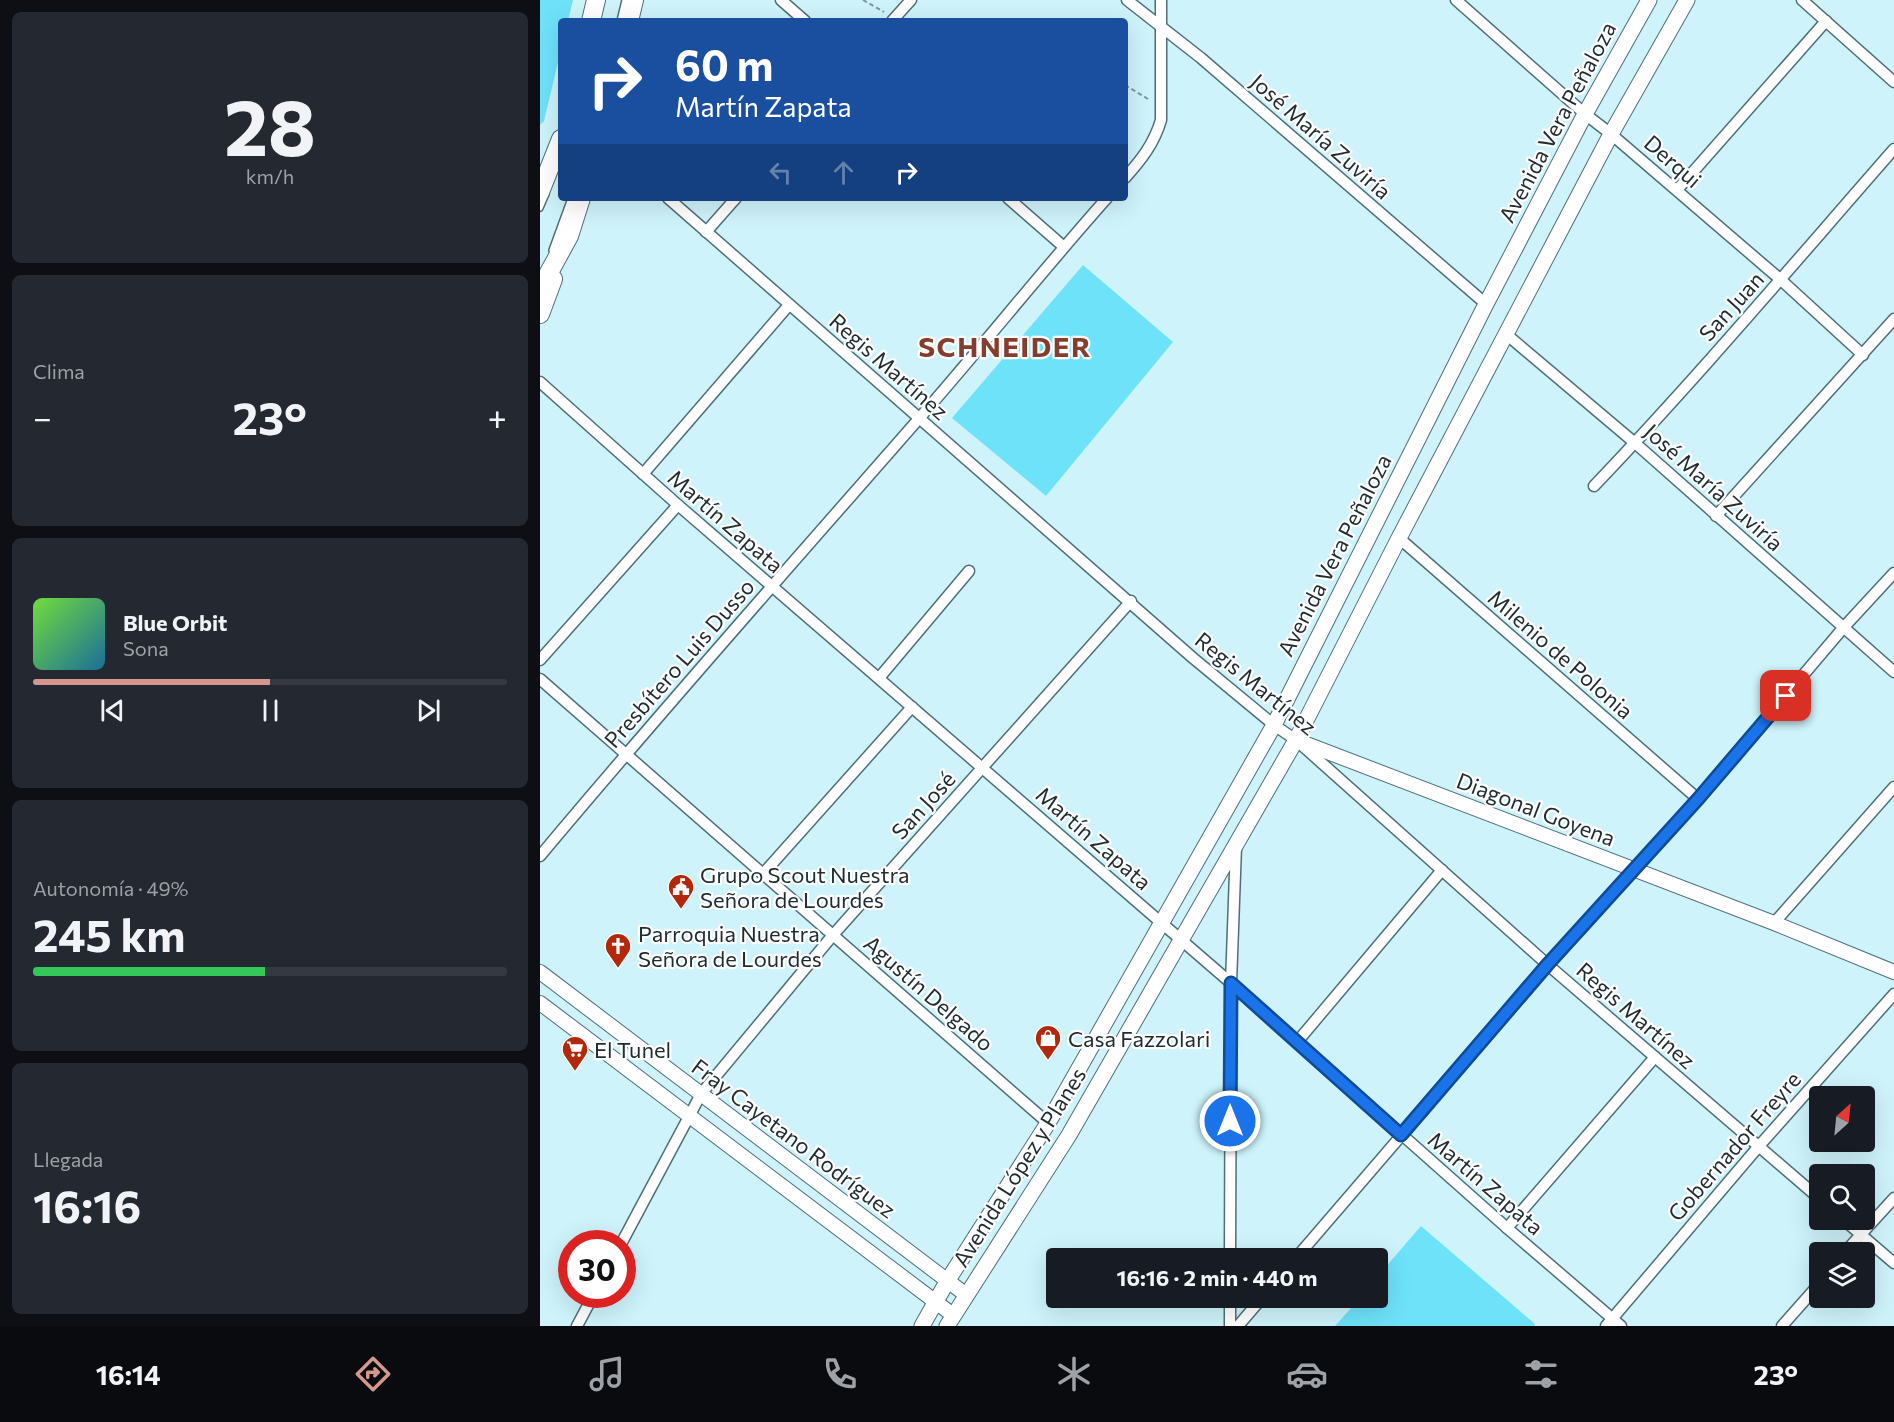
<!DOCTYPE html>
<html lang="es">
<head>
<meta charset="utf-8">
<style>
  :root { --surface:#171b24; --page:#242831; --text:#f1f3f6; --muted:#9ea1a6; --line:#363941; --accent:#d5978c }
  body { margin:0; font-family:Commissioner,sans-serif; background:var(--page); color:var(--text); height:100vh; display:flex; flex-direction:column; font-size:22px; white-space:nowrap }
  * { box-sizing:border-box; margin:0 }
  p { font-size:20px; color:var(--muted) }
  .icon { flex:none; width:33px; height:33px; fill:none; stroke:currentColor; stroke-width:2; stroke-linecap:round; stroke-linejoin:round }
  .map { position:relative; flex:1; overflow:hidden }
  .details { display:flex; flex-direction:column; gap:12px; padding:12px; background:#0d0f14; width:540px }
  .details>* { flex:none }
  .guide { position:absolute; left:18px; top:18px; width:570px; height:183px; border-radius:6px; box-shadow:0 6px 24px #0002; background:#1a4fa0; color:#fff; overflow:hidden }
  .needle { width:39px; rotate:27deg }
  .buttons { position:absolute; left:1269px; top:1086px; display:grid; gap:12px }
  .buttons a { display:grid; place-items:center; width:66px; height:66px; border-radius:6px; background:var(--surface); box-shadow:0 6px 24px #0002; font-size:30px }
  .speed { position:absolute; left:18px; top:1230px; display:flex; gap:12px; font-size:30px; font-weight:700; text-align:center }
  .speed>* { display:grid; place-content:center; width:78px; height:78px; border-radius:50%; background:var(--surface); box-shadow:0 6px 24px #0002; line-height:1 }
  .speed .limit { border:9px solid #d22; background:#fff; color:#111 }
  .pin { position:absolute; display:grid; place-items:center; width:51px; height:51px; color:#fff; margin:-26px; border-radius:12px; box-shadow:0 3px 9px #0006 }
  .me { position:absolute; width:66px; margin:-33px; rotate:0deg; stroke-linejoin:round; filter:drop-shadow(0 0 4px #0008) }
  .turn { display:flex; align-items:center; gap:21px; height:126px; padding:0 18px; font-size:27px }
  .turn .icon { width:78px; height:78px; stroke-width:2.5 }
  .turn b { display:block; font-size:42px; line-height:51px }
  .lanes { display:flex; align-items:center; height:57px; padding:0 18px; background:#0003; justify-content:center; gap:30px; direction:ltr }
  .lanes .off { opacity:.35 }
  .big { font-size:45px; font-weight:700; line-height:1.1 }
  .details .tile { flex:1; display:flex; flex-direction:column; justify-content:center; gap:9px; min-width:0; padding:0 21px; border-radius:9px; background:var(--page) }
  .details .dial { align-items:center; gap:0 }
  .dial b { font-size:78px; line-height:1 }
  .song { display:flex; align-items:center; gap:18px }
  .cover { width:72px; height:72px; border-radius:9px; background:linear-gradient(135deg,hsl(100 70% 55%),hsl(200 70% 35%)) }
  .played { height:6px; border-radius:3px; background:linear-gradient(90deg,var(--accent) 50%,var(--line) 50%) }
  .keys { display:flex; justify-content:space-around; direction:ltr }
  .heat { display:flex; justify-content:space-between; align-items:center; font-size:33px; direction:ltr }
  .charge { height:9px; border-radius:4px; background:linear-gradient(90deg,#34c759 49%,var(--line) 0) }
  .trip { position:absolute; left:506px; top:1248px; width:342px; height:60px; border-radius:6px; background:var(--surface); box-shadow:0 6px 24px #0002; font-weight:700; line-height:60px; text-align:center }
  .dock { display:flex; height:96px; justify-content:space-around; align-items:center; background:#090b0e; color:var(--muted) }
  .dock .icon { width:42px; height:42px }
  .dock .selected { color:var(--accent) }
  .dock b { font-size:27px; color:var(--text) }
  main { display:flex; flex:1; min-height:0 }
  .map>svg:first-child { display:block }
  .green { fill:#6ee2f9 }
  .lines { fill:none; stroke-linecap:round; stroke-linejoin:round }
  .service-casing { stroke:#4f6f77; stroke-width:8 }
  .minor-casing { stroke:#4f6f77; stroke-width:13 }
  .tertiary-casing { stroke:#4f6f77; stroke-width:16 }
  .secondary-casing { stroke:#4f6f77; stroke-width:17 }
  .primary-casing { stroke:#4f6f77; stroke-width:20 }
  .path { stroke:#7c969c; stroke-width:2; stroke-dasharray:4.5 3; stroke-linecap:butt }
  .service { stroke:#fff; stroke-width:5 }
  .minor { stroke:#fff; stroke-width:10 }
  .tertiary { stroke:#fff; stroke-width:14 }
  .secondary { stroke:#fff; stroke-width:15 }
  .primary { stroke:#fff; stroke-width:18 }
  .route-casing { stroke:#114b97; stroke-width:15 }
  .route { stroke:#1a73e8; stroke-width:10 }
  .labels { text-anchor:middle; dominant-baseline:central; stroke-width:4.5; stroke-linejoin:round; paint-order:stroke }
  .street-label { font-size:22px; fill:#1e2c2f; stroke:#fff }
  .poi-label { font-size:22px; fill:#1e2c2f; stroke:#fff; text-anchor:start }
  .district-label { font-size:28px; font-weight:bold; letter-spacing:1.5px; fill:#843e30; stroke:#fff }
</style>
</head>
<body>
<main>
<section class="details">
<div class="tile dial"><b>28</b><p>km/h</p></div>
<div class="tile"><p>Clima</p>
<div class="heat"><a>−</a><b class="big">23°</b><a>+</a></div>
</div>
<div class="tile">
<div class="song"><i class="cover"></i><div><b>Blue Orbit</b><p>Sona</p></div></div>
<div class="played"></div>
<div class="keys"><svg class="icon" aria-label="previous" viewBox="0 0 24 24"><path d="M18 5L8 12l10 7zM5 5v14"/></svg><svg class="icon" aria-label="pause" viewBox="0 0 24 24"><path d="M8 5v14M16 5v14"/></svg><svg class="icon" aria-label="next" viewBox="0 0 24 24"><path d="M6 5l10 7-10 7zM19 5v14"/></svg></div>
</div>
<div class="tile"><p>Autonomía · 49%</p><b class="big">245 km</b><div class="charge"></div></div>
<div class="tile"><p>Llegada</p><b class="big">16:16</b></div>
</section>
<div class="map">
<svg width="1354" height="1326" viewBox="0 0 1354 1326">
  <rect width="100%" height="100%" fill="#cef3fb"/>
  <g class="green">
    <path d="M0,0H33L28,21H21V50L4,121L0,125Z"/>
    <path d="M543,265L633,342L506,496L412,418Z"/>
    <path d="M881,1226L995,1324L994,1326H795L820,1298H837V1277Z"/>
  </g>
  <g class="lines">
    <g class="service-casing">
      <g id="service">
        <path d="M80,21L85,0"/>
        <path d="M0,208L6,194"/>
        <path d="M12,250L31,198"/>
      </g>
    </g>
    <g class="minor-casing">
      <g id="minor">
        <path d="M241,0L265,21"/>
        <path d="M587,0L661,58L946,304"/>
        <path d="M916,0L1045,114L1071,134L1241,280L1323,355"/>
        <path d="M1262,0L1354,82"/>
        <path d="M352,21L371,0"/>
        <path d="M585,178C601,160 614,144 621,120V0"/>
        <path d="M1137,190L1286,21"/>
        <path d="M128,198L653,658L734,725L756,740L1008,965L1280,1199"/>
        <path d="M468,198L524,247"/>
        <path d="M166,232L196,198"/>
        <path d="M966,334L1095,443L1354,672"/>
        <path d="M0,382L138,505L691,983L967,1228L1081,1326"/>
        <path d="M103,474L249,305"/>
        <path d="M1054,486C1158,377 1255,262 1354,149"/>
        <path d="M1176,516L1354,319"/>
        <path d="M859,538L1158,799"/>
        <path d="M0,660L138,505"/>
        <path d="M339,678L429,571"/>
        <path d="M0,679L508,1123"/>
        <path d="M0,856C123,709 250,566 376,422C441,348 502,271 567,198"/>
        <path d="M223,874L372,707"/>
        <path d="M1234,923L1354,787"/>
        <path d="M757,1042L902,870"/>
        <path d="M1304,1220L1354,1263"/>
        <path d="M967,1228L1115,1057"/>
        <path d="M81,1244L161,1094L293,935L591,601"/>
        <path d="M1305,1252L1354,1198"/>
        <path d="M690,1258L691,983L696,846"/>
        <path d="M756,1258L1008,965L1158,799L1304,627L1354,573"/>
        <path d="M37,1326L54,1294"/>
        <path d="M690,1326V1298"/>
        <path d="M698,1326L722,1298"/>
        <path d="M1066,1326L1219,1146L1354,994"/>
        <path d="M1242,1326L1280,1283"/>
      </g>
    </g>
    <g class="tertiary-casing">
      <g id="tertiary">
        <path d="M756,740L1234,923L1354,972"/>
        <path d="M0,972L425,1294"/>
        <path d="M0,1003L413,1315"/>
      </g>
    </g>
    <g class="secondary-casing">
      <g id="secondary">
        <path d="M382,1326L408,1280L508,1123L734,725L946,304L1045,114L1109,0"/>
        <path d="M407,1326L529,1135L756,740L859,538L1071,134L1147,0"/>
      </g>
    </g>
    <g class="primary-casing">
      <g id="primary">
        <path d="M51,21L56,0"/>
        <path d="M89,21L94,0"/>
        <path d="M0,192L21,139"/>
        <path d="M0,289L29,236L41,198"/>
        <path d="M0,314L13,279"/>
      </g>
    </g>
    <g class="path">
      <path d="M323,0L344,12"/>
      <path d="M585,85L608,99"/>
    </g>
    <use href="#service" class="service"/>
    <use href="#minor" class="minor"/>
    <use href="#tertiary" class="tertiary"/>
    <use href="#secondary" class="secondary"/>
    <use href="#primary" class="primary"/>
  </g>
  <g class="lines">
    <g class="route-casing">
      <path id="route" d="M690,1121L691,983L861,1135L1008,964L1158,799L1246,696"/>
    </g>
    <use href="#route" class="route"/>
  </g>
  <defs>
    <g id="civic-pin" transform="scale(1.35)"><path d="M0 17L-7.5 6A9.5 9.5 0 1 1 7.5 6Z" fill="#b3270b" stroke="#fff"/><path d="M-.6-6.5H3V-4.5H.6V-3L4-1V1h2V6H-6V1h2V-1L-.6-3ZM-1.2 2.5V6h2.4V2.5Z" fill="#fff"/></g>
    <g id="church-pin" transform="scale(1.35)"><path d="M0 17L-7.5 6A9.5 9.5 0 1 1 7.5 6Z" fill="#b3270b" stroke="#fff"/><path d="M-1.2-6h2.4v3.5h3.3v2.4h-3.3V6h-2.4V-.1h-3.3v-2.4h3.3Z" fill="#fff"/></g>
    <g id="shop-pin" transform="scale(1.35)"><path d="M0 17L-7.5 6A9.5 9.5 0 1 1 7.5 6Z" fill="#b3270b" stroke="#fff"/><path d="M-5-2.5h2.3a2.7 3.5 0 0 1 5.4 0H5L5.5 6h-11ZM-1.5-2.5h3a1.5 2.3 0 0 0-3 0Z" fill="#fff"/></g>
    <g id="supermarket-pin" transform="scale(1.35)"><path d="M0 17L-7.5 6A9.5 9.5 0 1 1 7.5 6Z" fill="#b3270b" stroke="#fff"/><path d="M-6-5.5h2.5l.6 2H6L4.5 2H-2.5L-4.4-4H-6ZM-1.5 3.2a1.3 1.3 0 1 0 .1 0ZM3 3.2a1.3 1.3 0 1 0 .1 0Z" fill="#fff"/></g>
  </defs>
  <g fill-rule="evenodd">
    <use href="#civic-pin" x="141" y="887"/>
    <use href="#church-pin" x="78" y="946"/>
    <use href="#shop-pin" x="508" y="1038"/>
    <use href="#supermarket-pin" x="35" y="1049"/>
  </g>
  <g class="labels">
    <g class="street-label">
      <text transform="translate(1017 122) rotate(-62)">Avenida Vera Peñaloza</text>
      <text transform="translate(781 136) rotate(41)">José María Zuviría</text>
      <text transform="translate(1133 161) rotate(41)">Derqui</text>
      <text transform="translate(1191 306) rotate(-48)">San Juan</text>
      <text transform="translate(349 366) rotate(41)">Regis Martínez</text>
      <text transform="translate(1174 487) rotate(42)">José María Zuviría</text>
      <text transform="translate(186 521) rotate(41)">Martín Zapata</text>
      <text transform="translate(794 555) rotate(-63)">Avenida Vera Peñaloza</text>
      <text transform="translate(1021 654) rotate(41)">Milenio de Polonia</text>
      <text transform="translate(139 663) rotate(-49)">Presbítero Luis Dusso</text>
      <text transform="translate(716 683) rotate(39)">Regis Martínez</text>
      <text transform="translate(383 805) rotate(-48)">San José</text>
      <text transform="translate(996 809) rotate(21)">Diagonal Goyena</text>
      <text transform="translate(554 838) rotate(41)">Martín Zapata</text>
      <text transform="translate(389 993) rotate(41)">Agustín Delgado</text>
      <text transform="translate(1096 1015) rotate(41)">Regis Martínez</text>
      <text transform="translate(254 1138) rotate(37)">Fray Cayetano Rodríguez</text>
      <text transform="translate(1194 1146) rotate(-49)">Gobernador Freyre</text>
      <text transform="translate(479 1167) rotate(-58)">Avenida López y Planes</text>
      <text transform="translate(946 1183) rotate(41)">Martín Zapata</text>
    </g>
    <g class="poi-label">
      <text x="160" y="874">Grupo Scout Nuestra<tspan x="160" dy="25">Señora de Lourdes</tspan></text>
      <text x="98" y="933">Parroquia Nuestra<tspan x="98" dy="25">Señora de Lourdes</tspan></text>
      <text x="528" y="1038">Casa Fazzolari</text>
      <text x="54" y="1049">El Tunel</text>
    </g>
    <g class="district-label">
      <text x="465" y="346">SCHNEIDER</text>
    </g>
  </g>
</svg>
<div class="buttons">
<a><svg class="needle" viewBox="-14 -14 28 28"><path d="M0-13l5 13h-10z" fill="#e53935"/><path d="M0 13l5-13h-10z" fill="#9ea1a6"/></svg></a>
<a><svg class="icon" aria-label="search" viewBox="0 0 24 24"><circle cx="10" cy="10" r="6"/><path d="M15 15l6 6"/></svg></a>
<a><svg class="icon" aria-label="layers" viewBox="0 0 24 24"><path d="M12 4l9 5-9 5-9-5zM3 14l9 5 9-5"/></svg></a>
</div>
<div class="speed"><div class="limit">30</div></div>
<div class="pin" style="left:1246px;top:696px;background:#d93025"><svg class="icon" aria-label="arrive" viewBox="0 0 24 24"><path d="M6 21V4h12l-3 4 3 4H6"/></svg></div>
<svg class="me" style="left:690px;top:1121px" viewBox="-20 -20 40 40"><circle r="17" fill="#1a73e8" stroke="#fff" stroke-width="3"/><path d="M0-11L8 9 0 5-8 9z" fill="#fff"/></svg>
<div class="trip">16:16 · 2 min · 440 m</div>
<div class="guide">
<div class="turn"><svg class="icon" aria-label="right" viewBox="0 0 24 24"><path d="M7 20v-9h11M14 6l5 5-5 5"/></svg><div><b>60 m</b>Martín Zapata</div></div>
<div class="lanes"><svg class="icon off" aria-label="left" viewBox="0 0 24 24"><path d="M17 20v-9H6M10 6l-5 5 5 5"/></svg><svg class="icon off" aria-label="ahead" viewBox="0 0 24 24"><path d="M12 20V5M6 11l6-6 6 6"/></svg><svg class="icon" aria-label="right" viewBox="0 0 24 24"><path d="M7 20v-9h11M14 6l5 5-5 5"/></svg></div>
</div>
</div>
</main>
<nav class="dock">
<b>16:14</b>
<svg class="icon selected" aria-label="directions" viewBox="0 0 24 24"><path d="M12 3l9 9-9 9-9-9zM9 14v-3h6M13 9l2 2-2 2"/></svg>
<svg class="icon" aria-label="music" viewBox="0 0 24 24"><path d="M9 18V5l10-2v13"/><circle cx="6" cy="18" r="3"/><circle cx="16" cy="16" r="3"/></svg>
<svg class="icon" aria-label="phone" viewBox="0 0 24 24"><path d="M5 4h4l2 5-3 2q2 4 5 5l2-3 5 2v4C11 20 4 13 5 4z"/></svg>
<svg class="icon" aria-label="climate" viewBox="0 0 24 24"><path d="M12 3v18M4 7l16 10M4 17L20 7"/></svg>
<svg class="icon" aria-label="car" viewBox="0 0 24 24"><path d="M5 17H2v-5l4-1 3-4h7l3 4 3 1v5h-3M9 17h6M6 11h13"/><circle cx="7" cy="17" r="2"/><circle cx="17" cy="17" r="2"/></svg>
<svg class="icon" aria-label="filters" viewBox="0 0 24 24"><path d="M4 7h16M4 17h16"/><circle cx="9" cy="7" r="2"/><circle cx="15" cy="17" r="2"/></svg>
<b>23°</b>
</nav>
</body>
</html>
